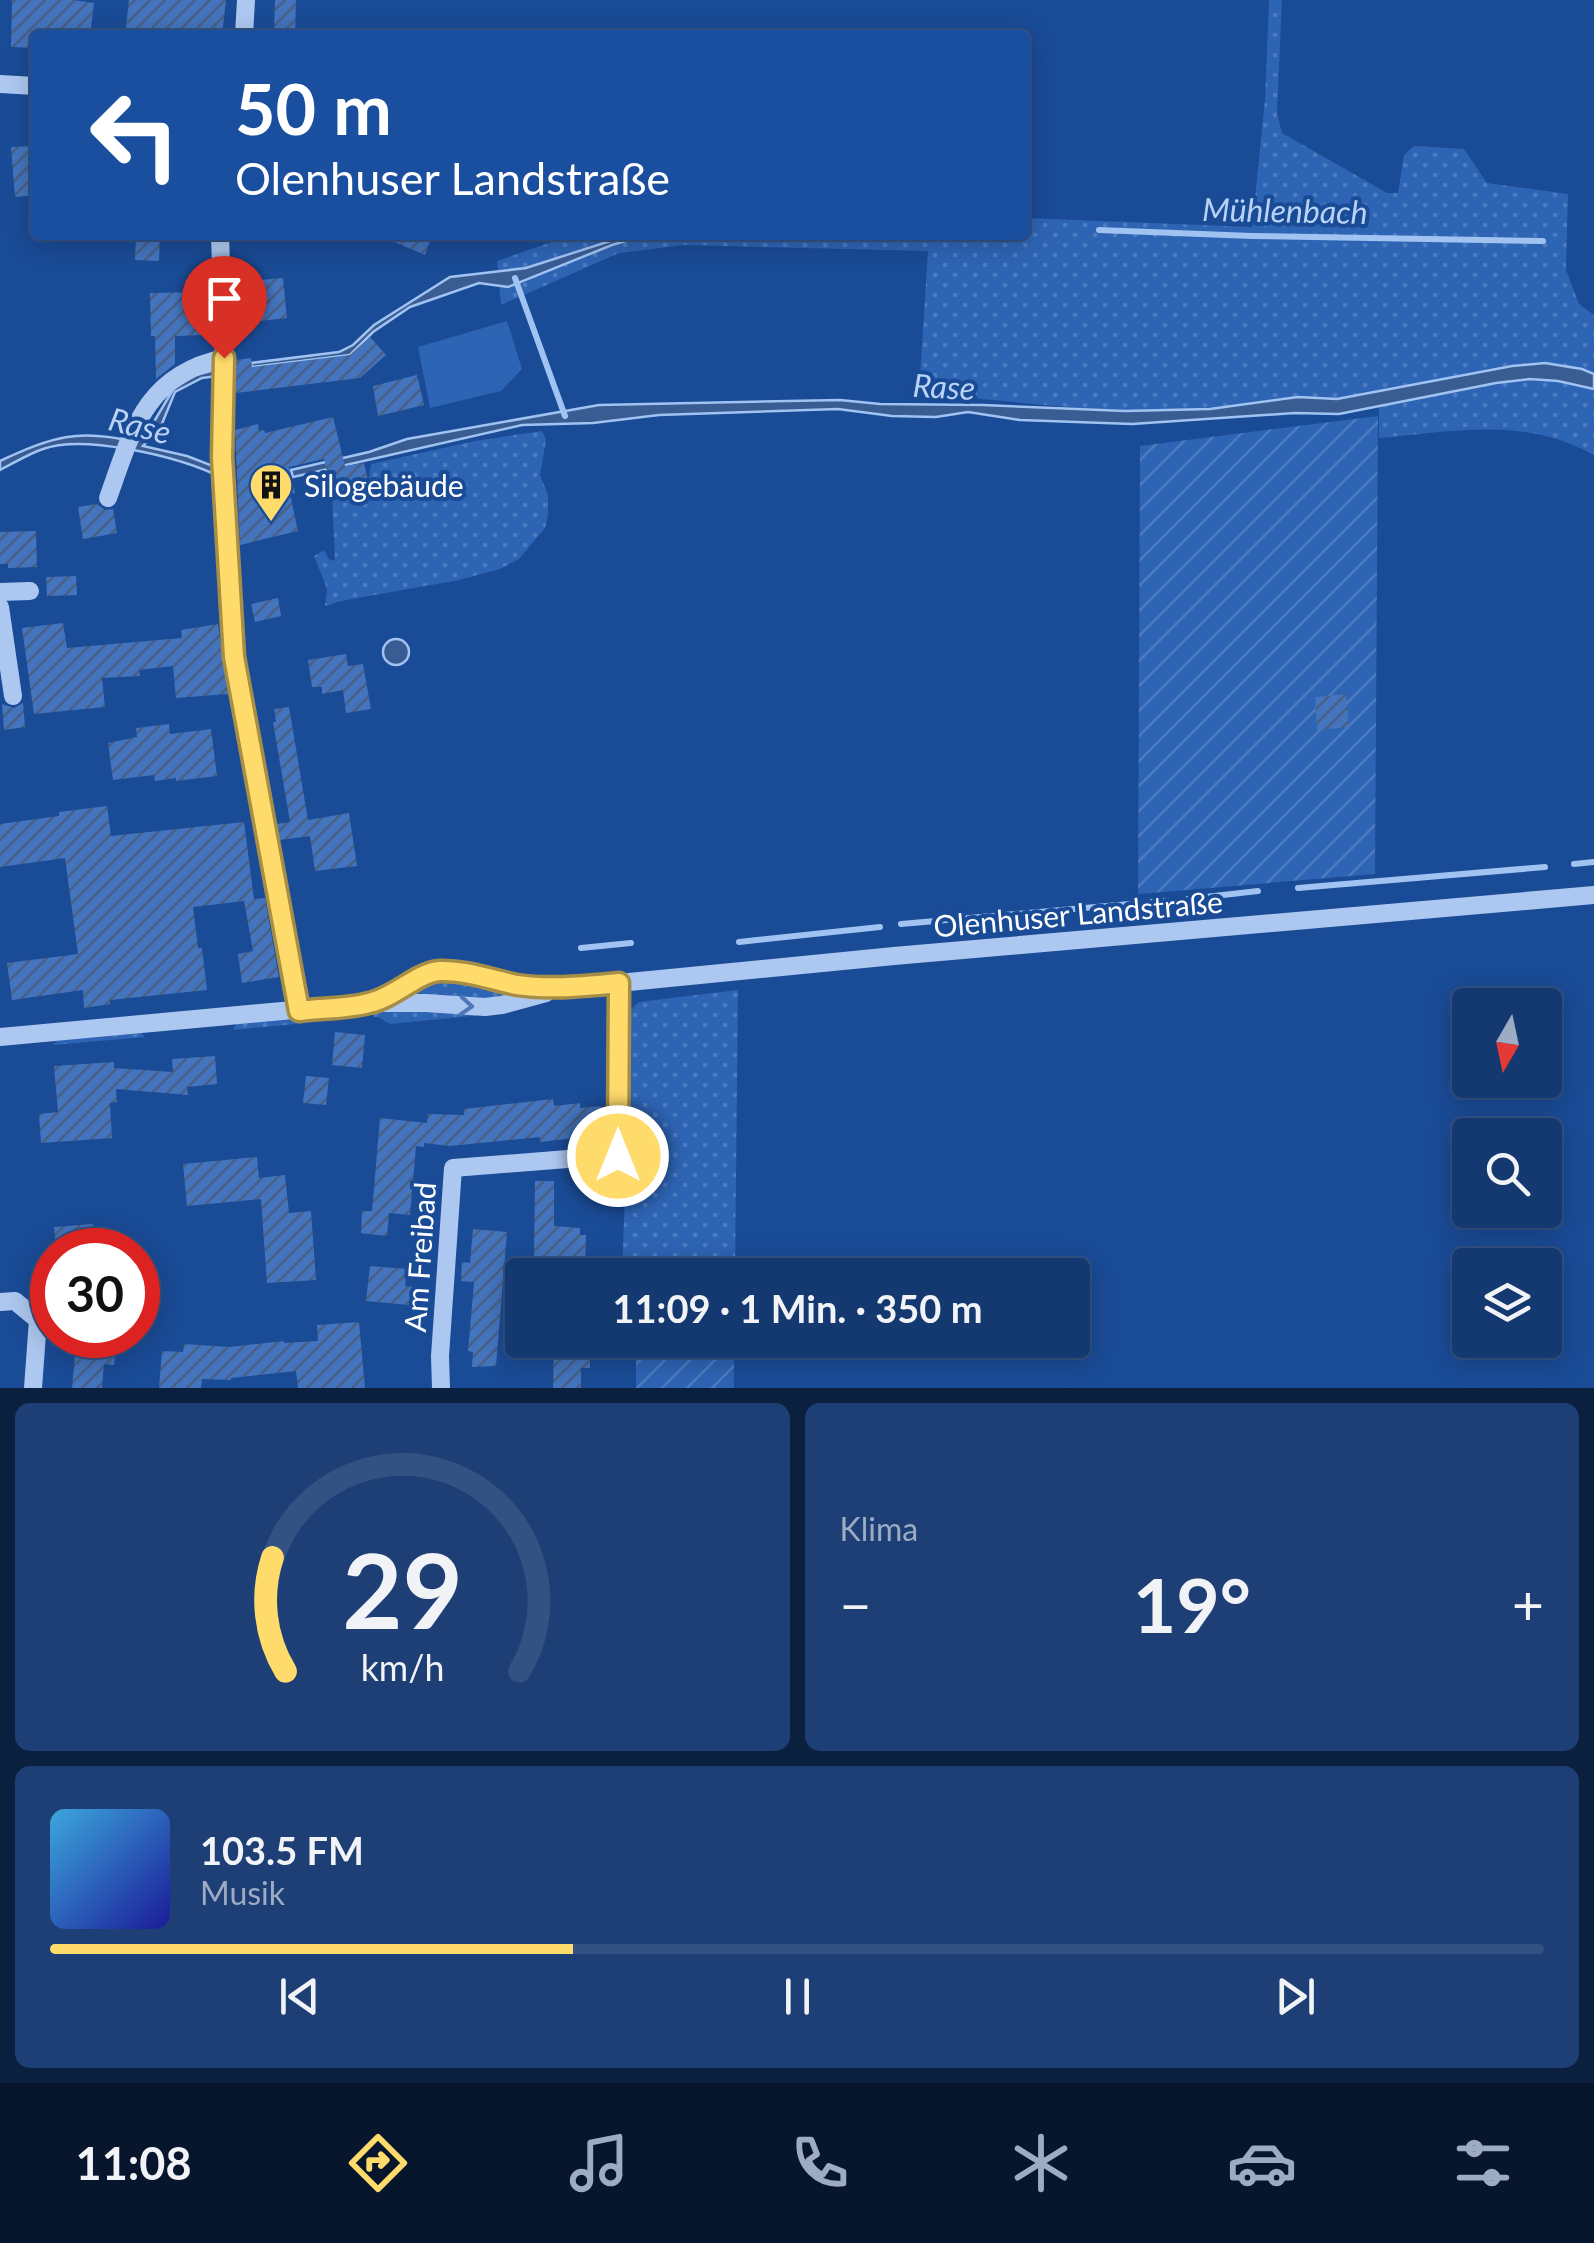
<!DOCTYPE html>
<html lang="de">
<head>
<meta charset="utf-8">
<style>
  :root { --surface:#143870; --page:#1d3f75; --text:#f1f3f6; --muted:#9dacc3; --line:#335283; --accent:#ffdb6c }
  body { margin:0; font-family:Lato,sans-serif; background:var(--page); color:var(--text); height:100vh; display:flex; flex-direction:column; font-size:38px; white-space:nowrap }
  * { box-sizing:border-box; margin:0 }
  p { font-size:32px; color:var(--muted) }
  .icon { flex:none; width:55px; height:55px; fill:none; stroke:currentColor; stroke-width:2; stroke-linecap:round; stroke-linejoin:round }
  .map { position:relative; height:1388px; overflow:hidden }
  .panel { display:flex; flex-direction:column; gap:15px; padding:15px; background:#0b1f3e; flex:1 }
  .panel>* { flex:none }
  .hud { position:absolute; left:30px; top:30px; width:1000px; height:210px; border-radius:10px; box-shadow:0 5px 25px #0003,0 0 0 2px var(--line); background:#1a4fa0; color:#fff; overflow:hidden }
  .needle { width:65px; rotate:189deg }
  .controls { position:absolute; left:1452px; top:988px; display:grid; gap:20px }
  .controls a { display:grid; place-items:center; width:110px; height:110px; border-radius:10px; background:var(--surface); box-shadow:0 5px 25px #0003,0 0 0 2px var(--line); font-size:50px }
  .speed { position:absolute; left:30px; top:1228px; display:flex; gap:20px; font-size:50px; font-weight:700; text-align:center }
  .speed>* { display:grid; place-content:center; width:130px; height:130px; border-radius:50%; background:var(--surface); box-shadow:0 5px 25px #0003,0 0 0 2px var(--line); line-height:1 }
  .speed .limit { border:15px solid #d22; background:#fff; color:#111 }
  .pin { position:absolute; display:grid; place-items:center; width:85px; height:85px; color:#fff; margin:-102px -42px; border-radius:50% 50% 50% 0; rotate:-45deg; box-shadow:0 0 10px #0007 }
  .pin .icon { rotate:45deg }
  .me { position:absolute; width:110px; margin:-55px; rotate:0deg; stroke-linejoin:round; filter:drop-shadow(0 0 8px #0008) }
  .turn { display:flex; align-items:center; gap:35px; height:210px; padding:0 40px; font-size:45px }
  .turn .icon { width:130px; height:130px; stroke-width:2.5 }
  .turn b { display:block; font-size:70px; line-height:85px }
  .big { font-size:75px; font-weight:700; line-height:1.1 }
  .panel .widget { flex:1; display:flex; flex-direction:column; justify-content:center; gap:15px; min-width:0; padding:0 35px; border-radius:15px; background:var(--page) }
  .panel .dial { align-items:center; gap:0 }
  .dial svg { height:260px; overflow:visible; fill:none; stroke:var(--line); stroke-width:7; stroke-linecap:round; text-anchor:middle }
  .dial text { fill:var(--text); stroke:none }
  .song { display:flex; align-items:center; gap:30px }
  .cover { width:120px; height:120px; border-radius:15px; background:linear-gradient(135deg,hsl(200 70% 55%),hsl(240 70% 35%)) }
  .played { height:10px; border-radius:5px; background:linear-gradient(90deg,var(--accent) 35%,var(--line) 35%) }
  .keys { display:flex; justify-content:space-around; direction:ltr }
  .heat { display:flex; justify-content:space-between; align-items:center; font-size:55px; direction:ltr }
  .panel .tiles { flex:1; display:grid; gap:15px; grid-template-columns:1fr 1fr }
  .widget:last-child { grid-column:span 2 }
  .trip { position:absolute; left:505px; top:1258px; width:585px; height:100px; border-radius:10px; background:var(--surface); box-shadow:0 5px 25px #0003,0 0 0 2px var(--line); font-weight:700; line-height:100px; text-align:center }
  .menu { display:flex; height:160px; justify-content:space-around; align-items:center; background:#08162d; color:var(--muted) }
  .menu .icon { width:70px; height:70px }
  .menu .active { color:var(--accent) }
  .menu b { font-size:45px; color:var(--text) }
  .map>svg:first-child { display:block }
  .grass { fill:url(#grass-dots) }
  .garden { fill:url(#garden-furrows) }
  .pitch { fill:#2e64b4 }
  .water { fill:#395c93; stroke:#a0c3f2; stroke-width:2.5 }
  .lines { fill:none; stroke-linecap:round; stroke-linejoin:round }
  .stream { stroke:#a0c3f2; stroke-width:6 }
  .building { fill:url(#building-hatch) }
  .minor { stroke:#adc8f0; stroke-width:18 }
  .oneway { stroke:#4d77b6 }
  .route-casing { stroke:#a68e46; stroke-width:25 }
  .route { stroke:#ffdb6c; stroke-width:18 }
  .labels { text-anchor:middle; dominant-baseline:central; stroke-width:8; stroke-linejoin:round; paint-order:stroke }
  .poi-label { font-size:30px; fill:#fff; stroke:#1a4b96; text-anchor:start }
  .street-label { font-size:30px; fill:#fff; stroke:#1a4b96 }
  .water-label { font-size:32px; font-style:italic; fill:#b9d3f7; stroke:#1a4b96 }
</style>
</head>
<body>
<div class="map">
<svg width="1594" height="1388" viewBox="0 0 1594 1388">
  <defs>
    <pattern id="grass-dots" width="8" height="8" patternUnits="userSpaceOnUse" patternTransform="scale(2.5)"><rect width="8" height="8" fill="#2e64b4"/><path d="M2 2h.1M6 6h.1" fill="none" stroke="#4d7bbf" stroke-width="1.8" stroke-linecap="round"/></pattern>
    <pattern id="garden-furrows" width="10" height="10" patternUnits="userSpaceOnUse" patternTransform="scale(2.5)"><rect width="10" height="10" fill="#2e64b4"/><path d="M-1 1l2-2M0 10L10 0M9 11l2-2" fill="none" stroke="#4d7bbf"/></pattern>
    <pattern id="building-hatch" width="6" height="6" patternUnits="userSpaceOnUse" patternTransform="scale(2.5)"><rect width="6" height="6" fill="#4374bd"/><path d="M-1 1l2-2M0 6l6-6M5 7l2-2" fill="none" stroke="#486084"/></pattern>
  </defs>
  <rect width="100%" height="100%" fill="#1a4b96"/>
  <g class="grass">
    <path d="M1269,0H1282L1277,114L1282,133L1387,193H1398L1404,155L1414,146L1464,149L1487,183L1568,194L1566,270L1579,304L1594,315V374C1521,344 1415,393 1338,399C1326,400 1313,397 1300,397C1270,398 1239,406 1209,409C1113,416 1015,401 919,393L928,251L684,245L619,253L501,305L497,261L571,235H1025V218L1252,227L1265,100Z"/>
    <path d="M1530,379L1558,381L1594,389V455C1525,416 1454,432 1379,438V406L1496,383Z"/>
    <path d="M542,431L546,440L540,475L548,495V514L545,528L519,559L500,569L459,580L341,601L325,606L327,589L314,556L324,550L329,559L335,561L332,493L368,485L371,464L475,441Z"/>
    <path d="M445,977L508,989L513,996L490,1001L412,994L428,982Z"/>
    <path d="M738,990L735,1275H622L626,1165L627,1013L639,1002Z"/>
    <path d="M420,1009L481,1015L390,1024L378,1017H374V1012Z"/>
    <path d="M313,1018L316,1022L233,1030L236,1024Z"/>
    <path d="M141,1033L145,1037L53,1045L56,1041Z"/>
    <path d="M619,1340H735L734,1359H619Z"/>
  </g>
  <g class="garden">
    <path d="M1378,416L1375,874L1138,894L1140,446Z"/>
    <rect x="636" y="1359" width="98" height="29"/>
  </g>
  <path class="pitch" d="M507,321L522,369L501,391L430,408L418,347Z"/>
  <g class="water">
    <path d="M629,235H646L612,245L508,287L479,283L410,307L373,332L350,355L252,367L251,363L339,352L353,345L374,325L450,277L526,268Z"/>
    <path d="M1545,363L1582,369L1594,374V389L1558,381L1530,379L1496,383L1339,414L1295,413L1132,424L1020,420L968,412L936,417L892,416L838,409L659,415L593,423L522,425L293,477L291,470L369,452L407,439L599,405L840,400L880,404L983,405L1125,411L1210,409L1298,397L1337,399L1512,366Z"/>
    <path d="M218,369V376L202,378L175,392L161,426L143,446L187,456L213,466L212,473C173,456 83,434 43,449C28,454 14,463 0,470V461C52,437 78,428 135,442L155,420L174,388L196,375Z"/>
    <circle cx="396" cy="652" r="13"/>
  </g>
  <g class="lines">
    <g class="stream">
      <path d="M1099,230L1252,236L1543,241"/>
      <path d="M515,278L565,416"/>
      <path d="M1574,864L1594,862"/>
      <path d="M1298,888L1545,867"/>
      <path d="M1188,899L1258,891"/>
      <path d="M1152,902L1168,901"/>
      <path d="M901,924L1130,904"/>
      <path d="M739,942L880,927"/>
      <path d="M581,948L631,943"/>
    </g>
  </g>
  <g class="building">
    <path d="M12,0H73L94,3L90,35H35V48L11,47Z"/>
    <path d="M129,0H226L222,35H125Z"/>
    <path d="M275,0H296L295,35H274Z"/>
    <path d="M35,146V195L15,197L11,147Z"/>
    <path d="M136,235H160L159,261L135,260Z"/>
    <path d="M378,235H432L425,255Z"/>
    <path d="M283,278L287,318L252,322L248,291H260V280Z"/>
    <path d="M202,292L203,335L175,336V364L156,379L155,336H151L150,293Z"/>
    <path d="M370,337L386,355L360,378L236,393V360L251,358L252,367L334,357L350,355Z"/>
    <path d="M417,375L424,405L378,416L373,386Z"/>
    <path d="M333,417L345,466L364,463L369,485L332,493L324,459L289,467L295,493L290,494L298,531L240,545L235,430L258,424L259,431L264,430L265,433Z"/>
    <path d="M97,504L105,510L113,509L117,533L83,539L78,507Z"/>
    <path d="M36,531L37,567L8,568V564H0V532Z"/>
    <path d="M76,576L77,595L47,596L46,577Z"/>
    <path d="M278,598L281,616L255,622L251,604Z"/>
    <path d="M63,623L67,648L182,638L181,630L218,624L228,694L176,698L173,666L139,670L140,676L102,678L105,707L34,714L22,628Z"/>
    <path d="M346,654L348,666L363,664L371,709L346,713L343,690L322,694V687H312L308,660Z"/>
    <path d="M1346,694L1349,727L1317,730L1315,697Z"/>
    <path d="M23,703L25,727L4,730L2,704L14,708Z"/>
    <path d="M289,707L308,820L349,813L357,866L315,871L310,836L280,840L277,824L290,822L273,722H276L274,709Z"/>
    <path d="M169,724L170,734L211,729L217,776L176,781V778L155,781L154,775L113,780L108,743L137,737L136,728Z"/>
    <path d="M107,806L111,836L244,822L254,899L265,898L279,977L242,983L238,954L253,951L244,901L193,907L198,948H202L207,990L110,1000V1004L84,1008L83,990L12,1000L7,963L78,954L65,858L0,867V824L59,816V812Z"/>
    <path d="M335,1032L365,1035L362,1068L332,1065Z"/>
    <path d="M215,1056L217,1084L187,1087L188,1095L116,1089L117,1102L110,1103L112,1138L41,1143L39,1114L58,1112L54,1066L114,1062V1068L173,1072L172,1059Z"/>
    <path d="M306,1076L329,1078L326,1105L303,1103Z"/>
    <path d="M553,1099L554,1106L580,1103V1108L601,1106V1132L583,1134L584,1137L540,1142V1137L450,1146L424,1143V1147L416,1146L410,1215L389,1213L387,1236L361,1233L362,1211H372L380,1118L427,1123L428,1114L464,1115V1109Z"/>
    <path d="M257,1157L259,1178L285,1175L289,1213L311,1211L316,1280L267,1283L261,1199L187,1206L183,1164Z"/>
    <path d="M535,1181H554V1226L580,1228V1235H586L585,1263L534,1261Z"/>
    <path d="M93,1224L96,1250H56L54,1227Z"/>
    <path d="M473,1229L507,1232L496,1366L472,1367L473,1352L468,1351L474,1282L461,1281L462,1262L470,1263Z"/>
    <path d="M370,1266L407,1269L405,1286L432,1289L431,1307L366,1301Z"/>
    <path d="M359,1322L365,1388H298L296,1371L231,1378V1380L202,1379L201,1388H159L162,1351L183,1352L184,1344L229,1347L284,1341V1343L318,1341L317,1325Z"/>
    <path d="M77,1335H117L114,1365L104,1364L102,1388H72Z"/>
    <path d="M554,1340H590V1368H581V1388H553Z"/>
  </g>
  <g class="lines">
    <g class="minor">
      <path d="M244,35L246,0"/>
      <path d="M0,84L35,86"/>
      <path d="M220,235L224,358L222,457L234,657L299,1011"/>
      <path d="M108,498C132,431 145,375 224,358"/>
      <path d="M0,592L30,591"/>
      <path d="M0,607L13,696"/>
      <path d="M369,1003L393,994L422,976L435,971L465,974L529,986L568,988L894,956L1594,895"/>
      <path d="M0,1037L369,1003H426L485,1007L502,1005L546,993"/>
      <path d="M0,1302L15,1301L38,1320L33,1388"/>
      <path d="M441,1388L440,1356L453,1168L618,1155L619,983"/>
    </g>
  </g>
  <defs><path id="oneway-chevron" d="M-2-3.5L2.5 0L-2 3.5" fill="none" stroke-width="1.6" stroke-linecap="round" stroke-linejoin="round" transform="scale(2.5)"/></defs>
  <use class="oneway" href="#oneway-chevron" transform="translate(466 1006) rotate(4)"/>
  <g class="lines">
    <g class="route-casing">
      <path id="route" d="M224,358L222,457L234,657L299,1011C322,1008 347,1009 369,1003C394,998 418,972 440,971C466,970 492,980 517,985C551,990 585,986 619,983L618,1156"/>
    </g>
    <use href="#route" class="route"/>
  </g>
  <defs>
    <g id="building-pin" transform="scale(2.25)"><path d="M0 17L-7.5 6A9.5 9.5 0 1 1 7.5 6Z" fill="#ffdb6c" stroke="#1a4b96"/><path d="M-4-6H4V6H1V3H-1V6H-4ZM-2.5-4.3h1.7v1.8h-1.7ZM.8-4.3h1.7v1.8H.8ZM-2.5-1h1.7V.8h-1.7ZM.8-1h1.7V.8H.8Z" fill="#111"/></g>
  </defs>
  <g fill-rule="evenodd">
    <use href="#building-pin" x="271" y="485"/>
  </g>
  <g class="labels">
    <g class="poi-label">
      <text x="304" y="485">Silogebäude</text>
    </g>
    <g class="street-label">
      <text transform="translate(1078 913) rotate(-5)">Olenhuser Landstraße</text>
      <text transform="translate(419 1257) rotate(-86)">Am Freibad</text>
    </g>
    <g class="water-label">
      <text transform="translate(1285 210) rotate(1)">Mühlenbach</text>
      <text transform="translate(944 386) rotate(3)">Rase</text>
      <text transform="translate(140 425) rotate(14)">Rase</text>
    </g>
  </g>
</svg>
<div class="controls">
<a><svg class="needle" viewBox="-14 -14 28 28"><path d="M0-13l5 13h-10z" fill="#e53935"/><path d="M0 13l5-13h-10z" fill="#9dacc3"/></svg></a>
<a><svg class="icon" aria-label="search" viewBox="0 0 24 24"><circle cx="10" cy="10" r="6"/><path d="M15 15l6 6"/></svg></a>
<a><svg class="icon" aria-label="layers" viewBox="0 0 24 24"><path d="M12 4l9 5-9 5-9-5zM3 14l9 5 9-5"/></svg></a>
</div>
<div class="speed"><div class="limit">30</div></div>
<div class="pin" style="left:224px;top:358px;background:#d93025"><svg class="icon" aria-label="arrive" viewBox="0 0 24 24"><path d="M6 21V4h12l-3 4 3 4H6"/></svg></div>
<svg class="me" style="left:618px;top:1156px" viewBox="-20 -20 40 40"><circle r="17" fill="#ffdb6c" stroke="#fff" stroke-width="3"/><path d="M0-11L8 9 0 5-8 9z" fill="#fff"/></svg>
<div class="trip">11:09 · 1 Min. · 350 m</div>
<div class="hud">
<div class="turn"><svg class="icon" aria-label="left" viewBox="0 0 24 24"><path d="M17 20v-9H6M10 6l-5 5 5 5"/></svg><div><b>50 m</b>Olenhuser Landstraße</div></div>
</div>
</div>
<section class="panel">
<div class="tiles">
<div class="widget dial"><svg viewBox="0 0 100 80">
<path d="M14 69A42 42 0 1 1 86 69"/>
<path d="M14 69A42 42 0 0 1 10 34" stroke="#ffdb6c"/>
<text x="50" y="56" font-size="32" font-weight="700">29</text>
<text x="50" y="72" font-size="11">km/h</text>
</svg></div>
<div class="widget"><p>Klima</p>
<div class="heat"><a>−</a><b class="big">19°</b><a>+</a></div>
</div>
<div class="widget">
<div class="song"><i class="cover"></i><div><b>103.5 FM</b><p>Musik</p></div></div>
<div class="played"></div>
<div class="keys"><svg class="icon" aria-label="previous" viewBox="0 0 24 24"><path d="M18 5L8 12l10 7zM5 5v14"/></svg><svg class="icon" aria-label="pause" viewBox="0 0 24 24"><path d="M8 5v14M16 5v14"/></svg><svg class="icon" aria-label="next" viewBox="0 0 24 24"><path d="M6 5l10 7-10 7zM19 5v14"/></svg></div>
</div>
</div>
</section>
<nav class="menu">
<b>11:08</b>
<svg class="icon active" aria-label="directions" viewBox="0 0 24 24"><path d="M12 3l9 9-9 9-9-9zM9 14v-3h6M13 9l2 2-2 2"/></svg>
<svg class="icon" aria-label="music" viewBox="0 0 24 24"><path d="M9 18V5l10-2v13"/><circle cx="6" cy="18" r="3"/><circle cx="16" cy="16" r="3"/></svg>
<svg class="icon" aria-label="phone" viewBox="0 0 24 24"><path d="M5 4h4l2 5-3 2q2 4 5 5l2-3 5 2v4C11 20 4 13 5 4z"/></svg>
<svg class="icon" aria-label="climate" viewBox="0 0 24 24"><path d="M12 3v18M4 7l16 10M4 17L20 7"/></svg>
<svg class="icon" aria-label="car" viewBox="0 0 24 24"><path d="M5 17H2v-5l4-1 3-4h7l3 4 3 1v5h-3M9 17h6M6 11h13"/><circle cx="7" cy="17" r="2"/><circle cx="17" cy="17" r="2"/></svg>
<svg class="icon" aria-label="filters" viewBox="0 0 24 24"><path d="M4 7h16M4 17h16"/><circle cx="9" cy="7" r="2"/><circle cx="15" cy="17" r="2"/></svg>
</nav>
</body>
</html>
